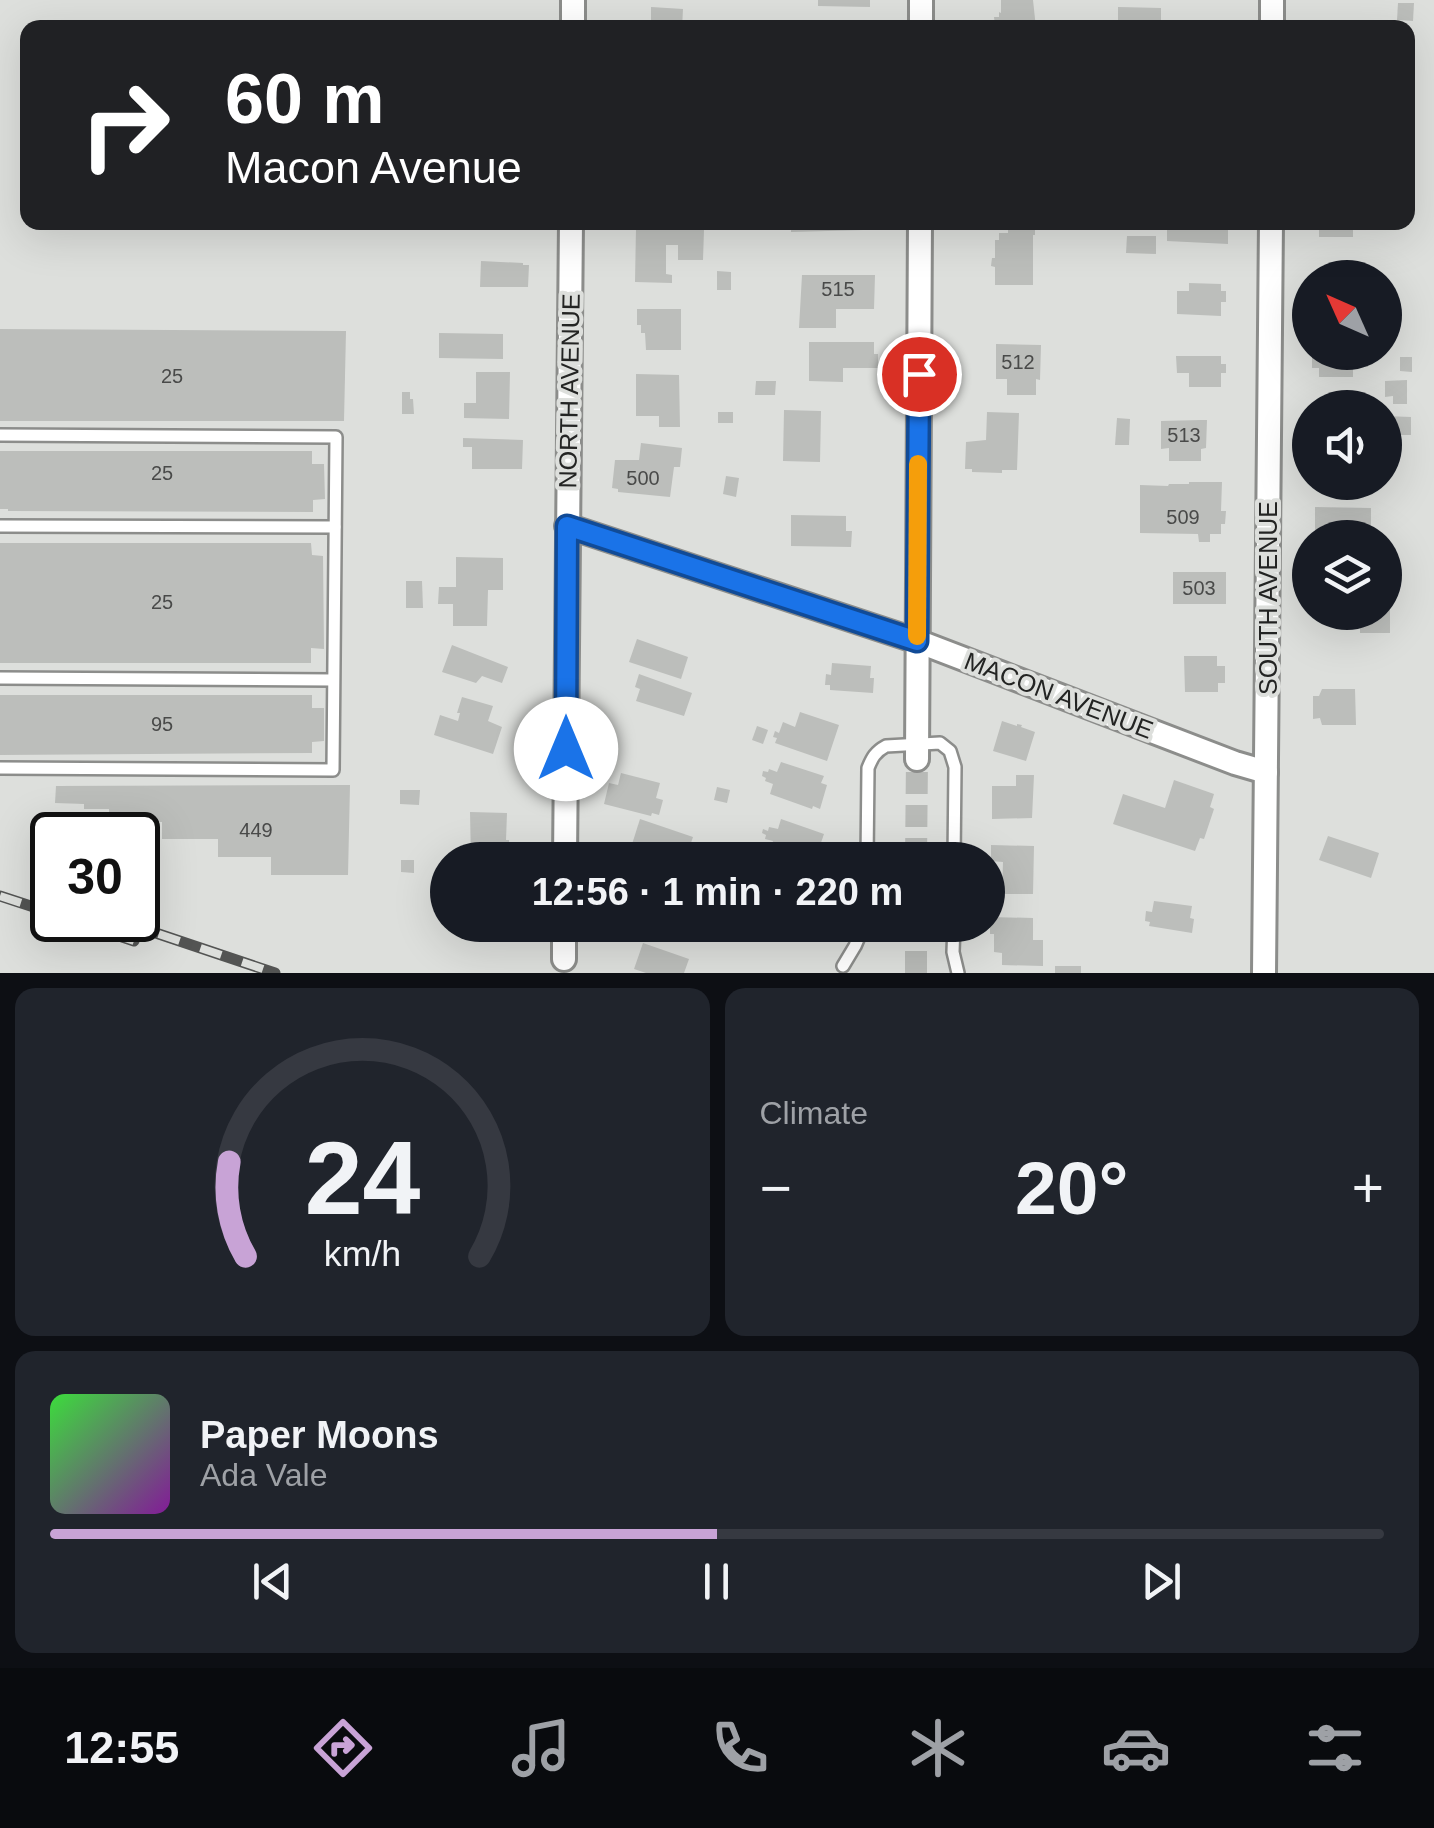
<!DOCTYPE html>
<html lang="en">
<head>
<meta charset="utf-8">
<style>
  :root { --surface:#171b24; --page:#20242c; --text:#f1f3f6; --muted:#9ea1a6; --line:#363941; --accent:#c8a3d6 }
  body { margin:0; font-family:Helvetica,sans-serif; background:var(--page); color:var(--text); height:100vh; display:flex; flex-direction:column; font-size:38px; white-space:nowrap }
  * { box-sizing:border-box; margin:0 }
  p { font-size:32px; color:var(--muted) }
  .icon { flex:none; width:55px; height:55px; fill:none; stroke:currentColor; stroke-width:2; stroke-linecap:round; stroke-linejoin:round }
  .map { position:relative; height:973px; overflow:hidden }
  .panel { display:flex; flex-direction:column; gap:15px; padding:15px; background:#0d0f14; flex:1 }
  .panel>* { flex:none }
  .hud { position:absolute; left:20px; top:20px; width:1395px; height:210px; border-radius:20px; box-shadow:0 10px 40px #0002; background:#202124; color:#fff; overflow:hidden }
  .needle { width:65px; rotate:315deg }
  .controls { position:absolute; left:1292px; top:260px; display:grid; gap:20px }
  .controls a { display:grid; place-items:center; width:110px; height:110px; border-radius:50%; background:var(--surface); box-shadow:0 10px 40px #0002; font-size:50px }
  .speed { position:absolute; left:30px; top:812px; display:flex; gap:20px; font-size:50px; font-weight:700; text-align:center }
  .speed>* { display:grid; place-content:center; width:130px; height:130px; border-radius:50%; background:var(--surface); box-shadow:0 10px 40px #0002; line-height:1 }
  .speed .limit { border:5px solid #111; border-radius:15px; background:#fff; color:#111 }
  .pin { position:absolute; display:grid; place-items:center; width:85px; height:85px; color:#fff; margin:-42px; border:5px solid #fff; border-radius:50%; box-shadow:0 2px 10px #0007 }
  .me { position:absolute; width:110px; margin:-55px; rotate:0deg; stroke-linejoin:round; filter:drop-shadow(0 0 8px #0008) }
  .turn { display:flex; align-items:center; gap:35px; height:210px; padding:0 40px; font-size:45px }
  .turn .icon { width:130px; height:130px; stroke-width:2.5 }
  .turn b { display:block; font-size:70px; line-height:85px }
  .big { font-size:75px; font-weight:700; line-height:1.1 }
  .panel .widget { flex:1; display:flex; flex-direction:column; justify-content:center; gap:15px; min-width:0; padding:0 35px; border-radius:20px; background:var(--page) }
  .panel .dial { align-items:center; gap:0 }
  .dial svg { height:260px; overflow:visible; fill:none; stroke:var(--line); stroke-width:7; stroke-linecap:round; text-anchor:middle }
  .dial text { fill:var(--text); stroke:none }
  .song { display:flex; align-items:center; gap:30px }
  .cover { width:120px; height:120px; border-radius:15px; background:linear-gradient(135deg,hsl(120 70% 55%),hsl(290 70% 35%)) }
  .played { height:10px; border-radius:5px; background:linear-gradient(90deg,var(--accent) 50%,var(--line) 50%) }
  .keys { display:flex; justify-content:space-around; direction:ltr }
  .heat { display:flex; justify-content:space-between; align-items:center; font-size:55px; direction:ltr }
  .panel .tiles { flex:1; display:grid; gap:15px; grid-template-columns:1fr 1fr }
  .widget:last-child { grid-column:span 2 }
  .trip { position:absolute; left:430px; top:842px; width:575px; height:100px; border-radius:50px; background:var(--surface); box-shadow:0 10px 40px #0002; font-weight:700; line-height:100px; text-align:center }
  .dock { display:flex; height:160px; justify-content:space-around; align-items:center; background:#090b0e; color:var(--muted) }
  .dock .icon { width:70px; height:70px }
  .dock .selected { color:var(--accent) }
  .dock b { font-size:45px; color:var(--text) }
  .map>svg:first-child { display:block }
  .building { fill:#bcbebb }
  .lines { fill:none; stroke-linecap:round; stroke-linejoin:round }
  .minor-tunnel { stroke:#b8bab7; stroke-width:22; stroke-dasharray:22 11; stroke-linecap:butt }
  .service-casing { stroke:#8c8d8b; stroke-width:16 }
  .minor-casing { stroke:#8c8d8b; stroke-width:28 }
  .service { stroke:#fff; stroke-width:11 }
  .minor { stroke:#fff; stroke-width:22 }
  .rail-casing { stroke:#535453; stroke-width:11 }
  .rail { stroke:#dddfdc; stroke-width:8; stroke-dasharray:22; stroke-linecap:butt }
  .route-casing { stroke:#114b97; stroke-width:25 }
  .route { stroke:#1a73e8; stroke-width:18 }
  .slow { stroke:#f59e0b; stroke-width:18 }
  .labels { text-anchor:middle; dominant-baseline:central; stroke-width:8; stroke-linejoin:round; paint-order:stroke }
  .number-label { font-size:20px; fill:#494a49 }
  .street-label { font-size:25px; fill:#232423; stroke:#dddfdc }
</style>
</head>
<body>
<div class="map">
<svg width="1434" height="973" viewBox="0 0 1434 973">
  <rect width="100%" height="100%" fill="#dddfdc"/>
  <g class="building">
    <path d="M818,0H870V7L818,6Z"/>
    <path d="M1001,0H1033L1036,28L995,26L994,17H999V12L1001,13Z"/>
    <path d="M1398,3H1414L1413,21L1397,20Z"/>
    <path d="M651,7L683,9L682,28H613V22L651,24Z"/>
    <path d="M1118,7L1161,8V28H1118Z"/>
    <path d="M791,222H864V230L791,232Z"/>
    <path d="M1008,222H1035V235H1033V285H995V267L991,266L992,258H995V240H999V233H1008Z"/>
    <path d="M1167,222H1228V244L1167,241Z"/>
    <path d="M1312,222H1359V227H1353V237H1319V227H1312Z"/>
    <path d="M636,228L704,230L703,260H678V245H666V274L672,275V283L635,282Z"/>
    <path d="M1127,236H1156V254L1126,253Z"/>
    <path d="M481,261L523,263V265H529L528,287H480Z"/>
    <path d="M717,271L731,272V290H717Z"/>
    <path d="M802,275H875L874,309H836V328H799Z"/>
    <path d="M1189,283L1221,284V291H1226V302H1221V316L1177,314V291H1189Z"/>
    <path d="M637,309H681V350H646L645,333H641V325H637Z"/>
    <path d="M0,329L346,331L344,421H0Z"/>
    <path d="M439,333L503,334V359L439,358Z"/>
    <path d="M809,342H874V354H878V368H843V382L809,381Z"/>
    <path d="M996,344L1041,345L1040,380L1036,379V395H1007V379H996Z"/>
    <path d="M1319,352H1368V367H1353V377H1319V368H1312V354Z"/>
    <path d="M1176,356H1221V364H1226V373H1221V387H1189V373H1177Z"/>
    <path d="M1400,357H1412V372L1400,371Z"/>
    <path d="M476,372H510L509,419L464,418V403H476Z"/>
    <path d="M636,374L679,375L680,427H659V416H636Z"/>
    <path d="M1407,380V404H1393V396L1385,397V381Z"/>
    <path d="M756,381H776L775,395H755Z"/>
    <path d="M402,392H410V399H413L414,414H402Z"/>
    <path d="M784,410L821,411L820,462L783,461Z"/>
    <rect x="718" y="412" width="15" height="11"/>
    <path d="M987,412L1019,413L1017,470H1002V473L972,472V469H965L966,442L986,440Z"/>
    <path d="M1385,416L1411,417V435H1385Z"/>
    <path d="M1117,418L1130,419L1129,445H1115Z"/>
    <path d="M1201,420H1207L1206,448L1201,449V461H1169V448L1161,449V421Z"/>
    <path d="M463,438L523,440L522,469H472V447H463Z"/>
    <path d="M641,443L682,448L680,467H674L670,497L618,492V489L612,488L615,460H639Z"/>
    <path d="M0,451H312V464H324L325,499L313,500V512L8,511V509H0Z"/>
    <path d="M726,476L739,478L736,497L723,494Z"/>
    <path d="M1189,482H1222L1221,511H1226L1225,524H1221V534H1210V542H1199L1198,534L1140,533V485L1168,486L1169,484H1189Z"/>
    <path d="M1315,507L1371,508V533H1356V538H1315Z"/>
    <path d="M791,515L846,516V531H852L851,547L791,546Z"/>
    <path d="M0,543H311L312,555L323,556L324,649L311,648V663H0Z"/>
    <path d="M456,557L503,558V590H488L487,626H453V604H438L439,587H456Z"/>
    <rect x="1173" y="572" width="53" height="32"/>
    <path d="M406,581H422L423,608H406Z"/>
    <path d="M1385,610H1390V633H1360V616H1354V612H1385Z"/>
    <path d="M637,639L688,657L681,679L629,662Z"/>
    <path d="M452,645L508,667L502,683L482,676L476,683L442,672Z"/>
    <path d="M1184,656H1217V666H1225V683H1218V692H1185Z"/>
    <path d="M832,663L871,666L870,678H874L873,693L830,690V685H825L826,674L831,675Z"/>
    <path d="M639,674L692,693L684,716L636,701L640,689L635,687Z"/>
    <path d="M1322,689H1355L1356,725H1322L1320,718L1313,719V696H1319Z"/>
    <path d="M0,695H312V708H324V741L312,742V753L0,755Z"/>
    <path d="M462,697L493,706L488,721L502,727L493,754L434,735L440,715L458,721L460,713H457Z"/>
    <path d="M800,712L839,725L827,761L775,743L777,738L773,737L775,731L779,733L783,722L795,727Z"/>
    <path d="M1002,721L1017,726V724L1022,725L1021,727L1035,732L1026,761L993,751Z"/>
    <path d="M757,726L768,730L763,744L752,740Z"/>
    <path d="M781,762L824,776L821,783L827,785L820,809L813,806L812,809L770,794L773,784L765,781L766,778L762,776L763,771L768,772L769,769L777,772Z"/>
    <path d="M621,773L660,783L656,798L663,800L659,815L652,813L651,816L604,804L609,783L618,785Z"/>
    <path d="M1016,775H1034L1032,818L992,819V786H1016Z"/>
    <path d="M1174,780L1214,794L1210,807L1214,809L1204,839L1200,838L1195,851L1113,824L1123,794L1165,808Z"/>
    <path d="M350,785L348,875H271V857H218V839H162V822L109,821V809H84V804L55,803L56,786Z"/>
    <path d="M717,787L730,790L727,803L714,800Z"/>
    <path d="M400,790H420L419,805L400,804Z"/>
    <path d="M470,812L507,813L506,840H509V860H471Z"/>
    <path d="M640,819L693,837L685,860H627Z"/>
    <path d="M781,819L824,834L815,860H796L770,851L773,841L765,839L766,835L762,833L763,829L768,831L769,827L778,829Z"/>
    <path d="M1328,836L1379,853L1371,878L1319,860Z"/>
    <path d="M991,845L1034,846L1033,894H1002L1003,862L991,861Z"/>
    <path d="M401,860H414V873L401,872Z"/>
    <path d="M1154,901L1192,906L1190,918L1194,919L1192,933L1149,926L1150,922L1145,921L1146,911L1152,912Z"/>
    <path d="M990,917L1033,918V940H1043V966L1002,965V953L994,952V934H990Z"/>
    <path d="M643,943L689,959L684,973H646L634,969Z"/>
    <rect x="1055" y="966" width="26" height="7"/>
  </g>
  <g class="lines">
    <g class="minor-tunnel">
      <path d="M916,860L917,759"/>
      <path d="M916,973V925"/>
    </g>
    <g class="service-casing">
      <g id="service">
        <path d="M0,435L336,437L333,770L0,768"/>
        <path d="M0,526L335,527"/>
        <path d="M0,678L333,680"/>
        <path d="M867,860L868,768C872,758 875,752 886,746L940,743L950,751L955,767L954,860"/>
        <path d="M954,925L953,952L958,973"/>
        <path d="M843,966L855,946L864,925"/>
      </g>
    </g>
    <g class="minor-casing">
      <g id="minor">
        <path d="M573,28V0"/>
        <path d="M921,28V0"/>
        <path d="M1272,28V0"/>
        <path d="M567,526L917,641L1235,763L1266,772"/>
        <path d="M917,759L920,222"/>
        <path d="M565,860L571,222"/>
        <path d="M564,959V925"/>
        <path d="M1264,973L1271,222"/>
      </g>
    </g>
    <use href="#service" class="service"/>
    <use href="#minor" class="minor"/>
    <g class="rail-casing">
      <g id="rail">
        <path d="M0,896L52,913"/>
        <path d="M72,920L134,941"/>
        <path d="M117,920L275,973"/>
      </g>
    </g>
    <use href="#rail" class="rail"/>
  </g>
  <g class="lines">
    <g class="route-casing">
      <path id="route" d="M566,749L567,526L917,641L919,374"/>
    </g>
    <use href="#route" class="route"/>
    <path class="slow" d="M917,636L918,464"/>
  </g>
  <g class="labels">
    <g class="number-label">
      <text x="838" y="289">515</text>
      <text x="1018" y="362">512</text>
      <text x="172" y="376">25</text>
      <text x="1184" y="435">513</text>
      <text x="162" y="473">25</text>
      <text x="643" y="478">500</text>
      <text x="1183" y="517">509</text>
      <text x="1199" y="588">503</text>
      <text x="162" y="602">25</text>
      <text x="162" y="724">95</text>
      <text x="256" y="830">449</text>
    </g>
    <g class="street-label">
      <text transform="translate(569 391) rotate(-89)">NORTH AVENUE</text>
      <text transform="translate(1268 598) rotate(-90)">SOUTH AVENUE</text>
      <text transform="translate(1059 695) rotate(21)">MACON AVENUE</text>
    </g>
  </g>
</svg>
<div class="controls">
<a><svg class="needle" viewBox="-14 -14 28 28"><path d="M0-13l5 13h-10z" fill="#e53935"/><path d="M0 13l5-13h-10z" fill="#9ea1a6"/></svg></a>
<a><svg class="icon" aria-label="sound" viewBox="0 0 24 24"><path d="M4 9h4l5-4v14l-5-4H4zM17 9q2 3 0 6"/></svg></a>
<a><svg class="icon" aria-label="layers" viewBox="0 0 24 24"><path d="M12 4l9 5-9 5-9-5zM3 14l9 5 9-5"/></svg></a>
</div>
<div class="speed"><div class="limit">30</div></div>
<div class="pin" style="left:919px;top:374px;background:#d93025"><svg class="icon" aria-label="arrive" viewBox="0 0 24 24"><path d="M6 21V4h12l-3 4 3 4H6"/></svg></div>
<svg class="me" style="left:566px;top:749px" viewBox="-20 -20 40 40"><circle r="19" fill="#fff"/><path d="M0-13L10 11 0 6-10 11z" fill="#1a73e8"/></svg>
<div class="trip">12:56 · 1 min · 220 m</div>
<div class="hud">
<div class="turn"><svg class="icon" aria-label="right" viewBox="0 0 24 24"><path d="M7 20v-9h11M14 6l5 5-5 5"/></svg><div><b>60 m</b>Macon Avenue</div></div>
</div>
</div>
<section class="panel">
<div class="tiles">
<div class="widget dial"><svg viewBox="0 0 100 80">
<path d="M14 69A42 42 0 1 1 86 69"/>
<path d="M14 69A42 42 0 0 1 9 40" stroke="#c8a3d6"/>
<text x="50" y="56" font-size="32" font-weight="700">24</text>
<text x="50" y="72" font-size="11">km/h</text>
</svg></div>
<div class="widget"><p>Climate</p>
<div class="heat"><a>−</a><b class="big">20°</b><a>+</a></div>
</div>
<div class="widget">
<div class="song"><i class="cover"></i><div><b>Paper Moons</b><p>Ada Vale</p></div></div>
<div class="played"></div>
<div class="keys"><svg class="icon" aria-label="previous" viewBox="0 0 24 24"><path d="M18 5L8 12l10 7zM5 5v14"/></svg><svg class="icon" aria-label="pause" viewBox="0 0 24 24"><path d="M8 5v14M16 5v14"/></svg><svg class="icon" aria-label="next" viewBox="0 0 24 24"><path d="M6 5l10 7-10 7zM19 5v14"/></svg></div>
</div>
</div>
</section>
<nav class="dock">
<b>12:55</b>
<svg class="icon selected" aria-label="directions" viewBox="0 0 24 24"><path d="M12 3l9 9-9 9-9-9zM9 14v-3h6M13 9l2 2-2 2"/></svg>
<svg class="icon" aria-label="music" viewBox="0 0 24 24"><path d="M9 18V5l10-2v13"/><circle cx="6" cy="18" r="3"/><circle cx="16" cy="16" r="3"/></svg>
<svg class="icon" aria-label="phone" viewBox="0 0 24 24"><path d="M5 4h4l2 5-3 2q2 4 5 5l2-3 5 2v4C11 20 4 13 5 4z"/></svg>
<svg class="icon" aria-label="climate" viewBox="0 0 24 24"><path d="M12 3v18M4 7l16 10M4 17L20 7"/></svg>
<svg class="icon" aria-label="car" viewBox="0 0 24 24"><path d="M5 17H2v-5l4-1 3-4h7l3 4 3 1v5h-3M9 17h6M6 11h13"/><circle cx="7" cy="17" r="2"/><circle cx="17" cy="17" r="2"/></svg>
<svg class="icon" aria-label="filters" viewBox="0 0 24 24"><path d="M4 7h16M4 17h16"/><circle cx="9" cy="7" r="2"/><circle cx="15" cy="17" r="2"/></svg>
</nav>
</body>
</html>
